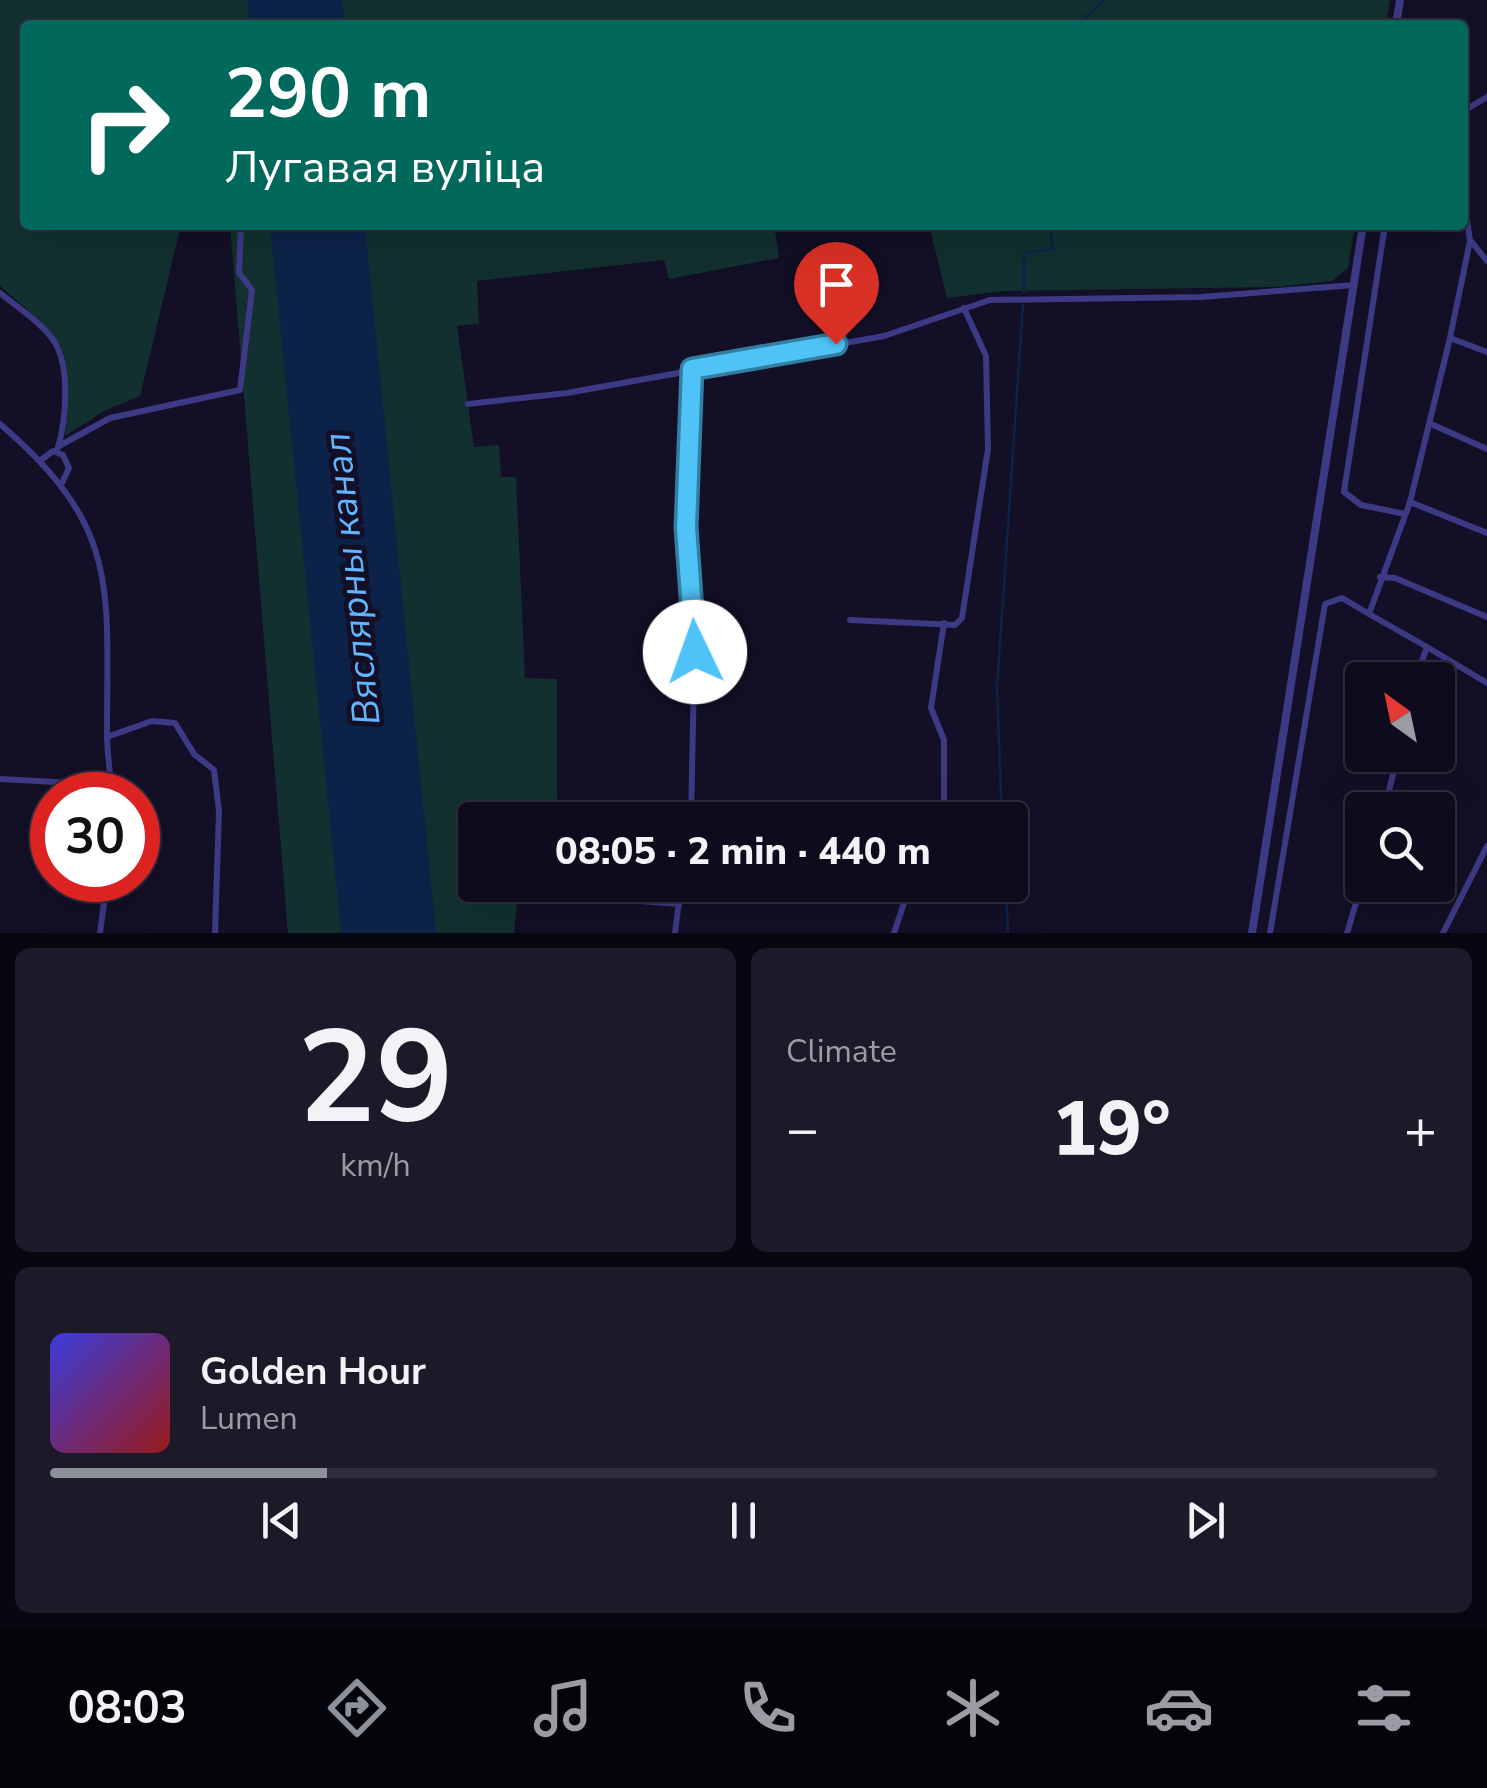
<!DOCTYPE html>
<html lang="en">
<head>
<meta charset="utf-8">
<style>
  :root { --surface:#0e0b1c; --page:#1c1929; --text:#f1f3f6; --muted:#9b9ba3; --line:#2e2b3b; --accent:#8c9099 }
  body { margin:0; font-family:"Nunito Sans",sans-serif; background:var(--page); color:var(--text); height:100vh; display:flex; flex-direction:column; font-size:38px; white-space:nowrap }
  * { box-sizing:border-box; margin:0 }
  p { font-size:32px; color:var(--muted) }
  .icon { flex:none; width:55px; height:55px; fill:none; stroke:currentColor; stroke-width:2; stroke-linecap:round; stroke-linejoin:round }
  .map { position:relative; height:933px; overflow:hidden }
  .sheet { display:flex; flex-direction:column; gap:15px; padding:15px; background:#08060f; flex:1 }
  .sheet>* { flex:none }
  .banner { position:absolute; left:20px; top:20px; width:1448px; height:210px; border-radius:10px; box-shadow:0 10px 40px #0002,0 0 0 2px var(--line); background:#00695c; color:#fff; overflow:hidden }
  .needle { width:65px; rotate:327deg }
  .controls { position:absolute; left:1345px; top:662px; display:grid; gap:20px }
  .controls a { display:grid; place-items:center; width:110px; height:110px; border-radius:10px; background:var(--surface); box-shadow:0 10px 40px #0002,0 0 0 2px var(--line); font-size:50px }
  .speed { position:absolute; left:30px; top:772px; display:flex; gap:20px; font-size:50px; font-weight:700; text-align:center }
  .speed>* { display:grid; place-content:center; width:130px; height:130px; border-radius:50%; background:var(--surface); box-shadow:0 10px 40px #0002,0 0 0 2px var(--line); line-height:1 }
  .speed .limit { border:15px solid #d22; background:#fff; color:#111 }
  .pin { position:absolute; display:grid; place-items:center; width:85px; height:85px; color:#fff; margin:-102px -42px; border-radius:50% 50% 50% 0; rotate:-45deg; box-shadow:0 0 10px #0007 }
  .pin .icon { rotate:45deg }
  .me { position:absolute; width:110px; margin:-55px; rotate:357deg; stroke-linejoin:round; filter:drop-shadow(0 0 8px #0008) }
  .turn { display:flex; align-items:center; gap:35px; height:210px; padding:0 40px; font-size:45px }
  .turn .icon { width:130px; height:130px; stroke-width:2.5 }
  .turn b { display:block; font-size:70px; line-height:85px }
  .big { font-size:75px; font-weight:800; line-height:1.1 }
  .sheet .tile { flex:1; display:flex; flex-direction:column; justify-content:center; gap:15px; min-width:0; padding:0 35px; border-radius:15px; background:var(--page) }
  .sheet .dial { align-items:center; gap:0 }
  .dial b { font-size:130px; line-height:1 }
  .song { display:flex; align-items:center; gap:30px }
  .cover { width:120px; height:120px; border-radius:15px; background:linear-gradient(135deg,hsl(240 70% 55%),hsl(0 70% 35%)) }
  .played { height:10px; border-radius:5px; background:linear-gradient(90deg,var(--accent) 20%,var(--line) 20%) }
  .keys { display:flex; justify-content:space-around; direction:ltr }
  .heat { display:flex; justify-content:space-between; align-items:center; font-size:55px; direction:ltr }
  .sheet .tiles { flex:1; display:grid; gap:15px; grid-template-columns:1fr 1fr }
  .tile:last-child { grid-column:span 2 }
  .trip { position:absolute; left:458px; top:802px; width:570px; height:100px; border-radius:10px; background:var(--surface); box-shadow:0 10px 40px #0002,0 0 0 2px var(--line); font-weight:800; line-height:100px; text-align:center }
  .tab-bar { display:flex; height:160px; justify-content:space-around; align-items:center; background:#06040b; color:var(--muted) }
  .tab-bar .icon { width:70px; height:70px }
  .tab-bar .on { color:var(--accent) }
  .tab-bar b { font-size:45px; color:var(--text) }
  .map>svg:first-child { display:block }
  .green { fill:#12302f }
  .water { fill:#0c2248 }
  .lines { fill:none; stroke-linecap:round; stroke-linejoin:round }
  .stream { stroke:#0c2248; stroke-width:2.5 }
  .minor { stroke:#3d3a85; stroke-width:6 }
  .tertiary { stroke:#3d3a85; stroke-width:8 }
  .route-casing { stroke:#337fa1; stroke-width:25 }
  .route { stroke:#4fc3f7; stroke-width:18 }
  .labels { text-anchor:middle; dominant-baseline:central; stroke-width:10; stroke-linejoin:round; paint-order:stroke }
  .water-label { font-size:38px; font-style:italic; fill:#62b6ff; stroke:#130f26 }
</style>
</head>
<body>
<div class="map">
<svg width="1487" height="933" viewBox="0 0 1487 933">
  <rect width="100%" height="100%" fill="#130f26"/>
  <g class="green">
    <path d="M0,0H1390L1386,25H25V225H181L140,396L104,411L65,436C71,340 71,348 0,286Z"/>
    <path d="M230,225H774L779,258L669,279L664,260L477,281L479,324L457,326L474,447L499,445L501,477H516L525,678L557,679V820H475V885H519L514,933H288Z"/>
    <path d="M929,225H1355L1348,268L1332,281L1276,287L1004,291L947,298Z"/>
  </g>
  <g class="water">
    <path d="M247,0H342L345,25H250Z"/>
    <path d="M270,225H365L436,933H341Z"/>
  </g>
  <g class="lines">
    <g class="stream">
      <path d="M1078,25L1104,0"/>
      <path d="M1024,293V253L1053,249L1050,225"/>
      <path d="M1002,820L997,688L1023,304"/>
      <path d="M1006,885L1008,933"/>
    </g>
    <g class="minor">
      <path d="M1462,112L1487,97"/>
      <path d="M1385,225L1344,492L1361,505L1405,514"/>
      <path d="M1471,241L1487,261"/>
      <path d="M0,293C17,307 42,323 54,341C71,368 66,422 57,451"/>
      <path d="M1450,338L1487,352"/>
      <path d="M468,404L567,393L884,336L990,300L1201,297L1354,285"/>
      <path d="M0,424C121,528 107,586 107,734C107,754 111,774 111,795"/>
      <path d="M1431,424L1487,449"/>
      <path d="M59,446L110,418L240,390L252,290L239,273L241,225"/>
      <path d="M41,460L53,451L63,455L69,468L62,483"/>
      <path d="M1410,502L1487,533"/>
      <path d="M1380,577L1395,578L1487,617"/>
      <path d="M850,620L955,625L962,618L988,449L986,356L964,308"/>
      <path d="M1427,647L1487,683"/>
      <path d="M1415,680L1427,647L1369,614L1410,502L1450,338L1470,241L1462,181"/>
      <path d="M107,737L152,721L175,723L194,754L214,770L219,811L215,933"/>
      <path d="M0,779L111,785"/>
      <path d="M1384,810L1398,755"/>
      <path d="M691,820L695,628L685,527L693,369"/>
      <path d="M936,820L944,801V740L931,708L944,623"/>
      <path d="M539,885L538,893L679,904"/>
      <path d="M100,933L107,880"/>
      <path d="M675,933L681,885"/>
      <path d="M894,933L910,885"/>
      <path d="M1270,933L1325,604L1342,598L1369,614"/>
      <path d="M1347,933L1362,883"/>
      <path d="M1443,933L1487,846"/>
    </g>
    <g class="tertiary">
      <path d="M1396,25L1400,0"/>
      <path d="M1252,933L1363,225"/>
    </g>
  </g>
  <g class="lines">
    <g class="route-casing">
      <path id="route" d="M695,652L686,527L692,369L836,344"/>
    </g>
    <use href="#route" class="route"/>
  </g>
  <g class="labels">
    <g class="water-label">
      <text transform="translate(352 579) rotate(-96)">Вяслярны канал</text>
    </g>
  </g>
</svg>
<div class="controls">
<a><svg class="needle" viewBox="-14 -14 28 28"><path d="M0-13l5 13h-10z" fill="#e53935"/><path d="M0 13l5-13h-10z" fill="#9b9ba3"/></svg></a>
<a><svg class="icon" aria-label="search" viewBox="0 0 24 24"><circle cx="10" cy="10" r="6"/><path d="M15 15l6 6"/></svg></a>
</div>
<div class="speed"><div class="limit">30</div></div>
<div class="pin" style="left:836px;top:344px;background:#d93025"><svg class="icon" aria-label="arrive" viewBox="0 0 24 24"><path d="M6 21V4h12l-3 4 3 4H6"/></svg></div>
<svg class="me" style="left:695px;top:652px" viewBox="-20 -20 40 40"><circle r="19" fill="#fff"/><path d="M0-13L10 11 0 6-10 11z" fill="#4fc3f7"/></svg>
<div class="trip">08:05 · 2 min · 440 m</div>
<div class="banner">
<div class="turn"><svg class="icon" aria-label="right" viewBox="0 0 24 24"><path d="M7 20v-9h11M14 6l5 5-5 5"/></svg><div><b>290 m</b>Лугавая вуліца</div></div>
</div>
</div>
<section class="sheet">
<div class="tiles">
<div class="tile dial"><b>29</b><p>km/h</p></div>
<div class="tile"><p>Climate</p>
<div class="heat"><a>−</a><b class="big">19°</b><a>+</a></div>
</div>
<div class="tile">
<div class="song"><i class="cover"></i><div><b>Golden Hour</b><p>Lumen</p></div></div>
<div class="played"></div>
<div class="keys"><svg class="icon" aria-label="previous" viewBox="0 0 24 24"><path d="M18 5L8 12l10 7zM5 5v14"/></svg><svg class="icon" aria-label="pause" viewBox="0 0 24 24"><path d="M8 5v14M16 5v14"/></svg><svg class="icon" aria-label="next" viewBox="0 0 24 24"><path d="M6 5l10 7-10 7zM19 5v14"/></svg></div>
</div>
</div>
</section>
<nav class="tab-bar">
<b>08:03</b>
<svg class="icon on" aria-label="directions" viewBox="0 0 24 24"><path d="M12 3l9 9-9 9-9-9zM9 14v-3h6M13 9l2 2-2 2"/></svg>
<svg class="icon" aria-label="music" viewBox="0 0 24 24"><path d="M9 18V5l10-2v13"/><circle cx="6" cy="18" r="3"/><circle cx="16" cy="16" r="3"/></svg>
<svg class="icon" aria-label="phone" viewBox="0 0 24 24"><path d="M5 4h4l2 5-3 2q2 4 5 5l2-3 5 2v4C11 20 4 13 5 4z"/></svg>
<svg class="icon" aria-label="climate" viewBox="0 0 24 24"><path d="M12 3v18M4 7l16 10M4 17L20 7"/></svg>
<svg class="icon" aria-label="car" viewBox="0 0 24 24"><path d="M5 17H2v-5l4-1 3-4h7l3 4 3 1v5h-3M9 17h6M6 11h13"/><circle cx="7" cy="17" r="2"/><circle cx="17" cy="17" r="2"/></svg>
<svg class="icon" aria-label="filters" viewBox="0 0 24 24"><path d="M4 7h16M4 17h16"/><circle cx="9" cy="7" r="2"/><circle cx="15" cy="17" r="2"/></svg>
</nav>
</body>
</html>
